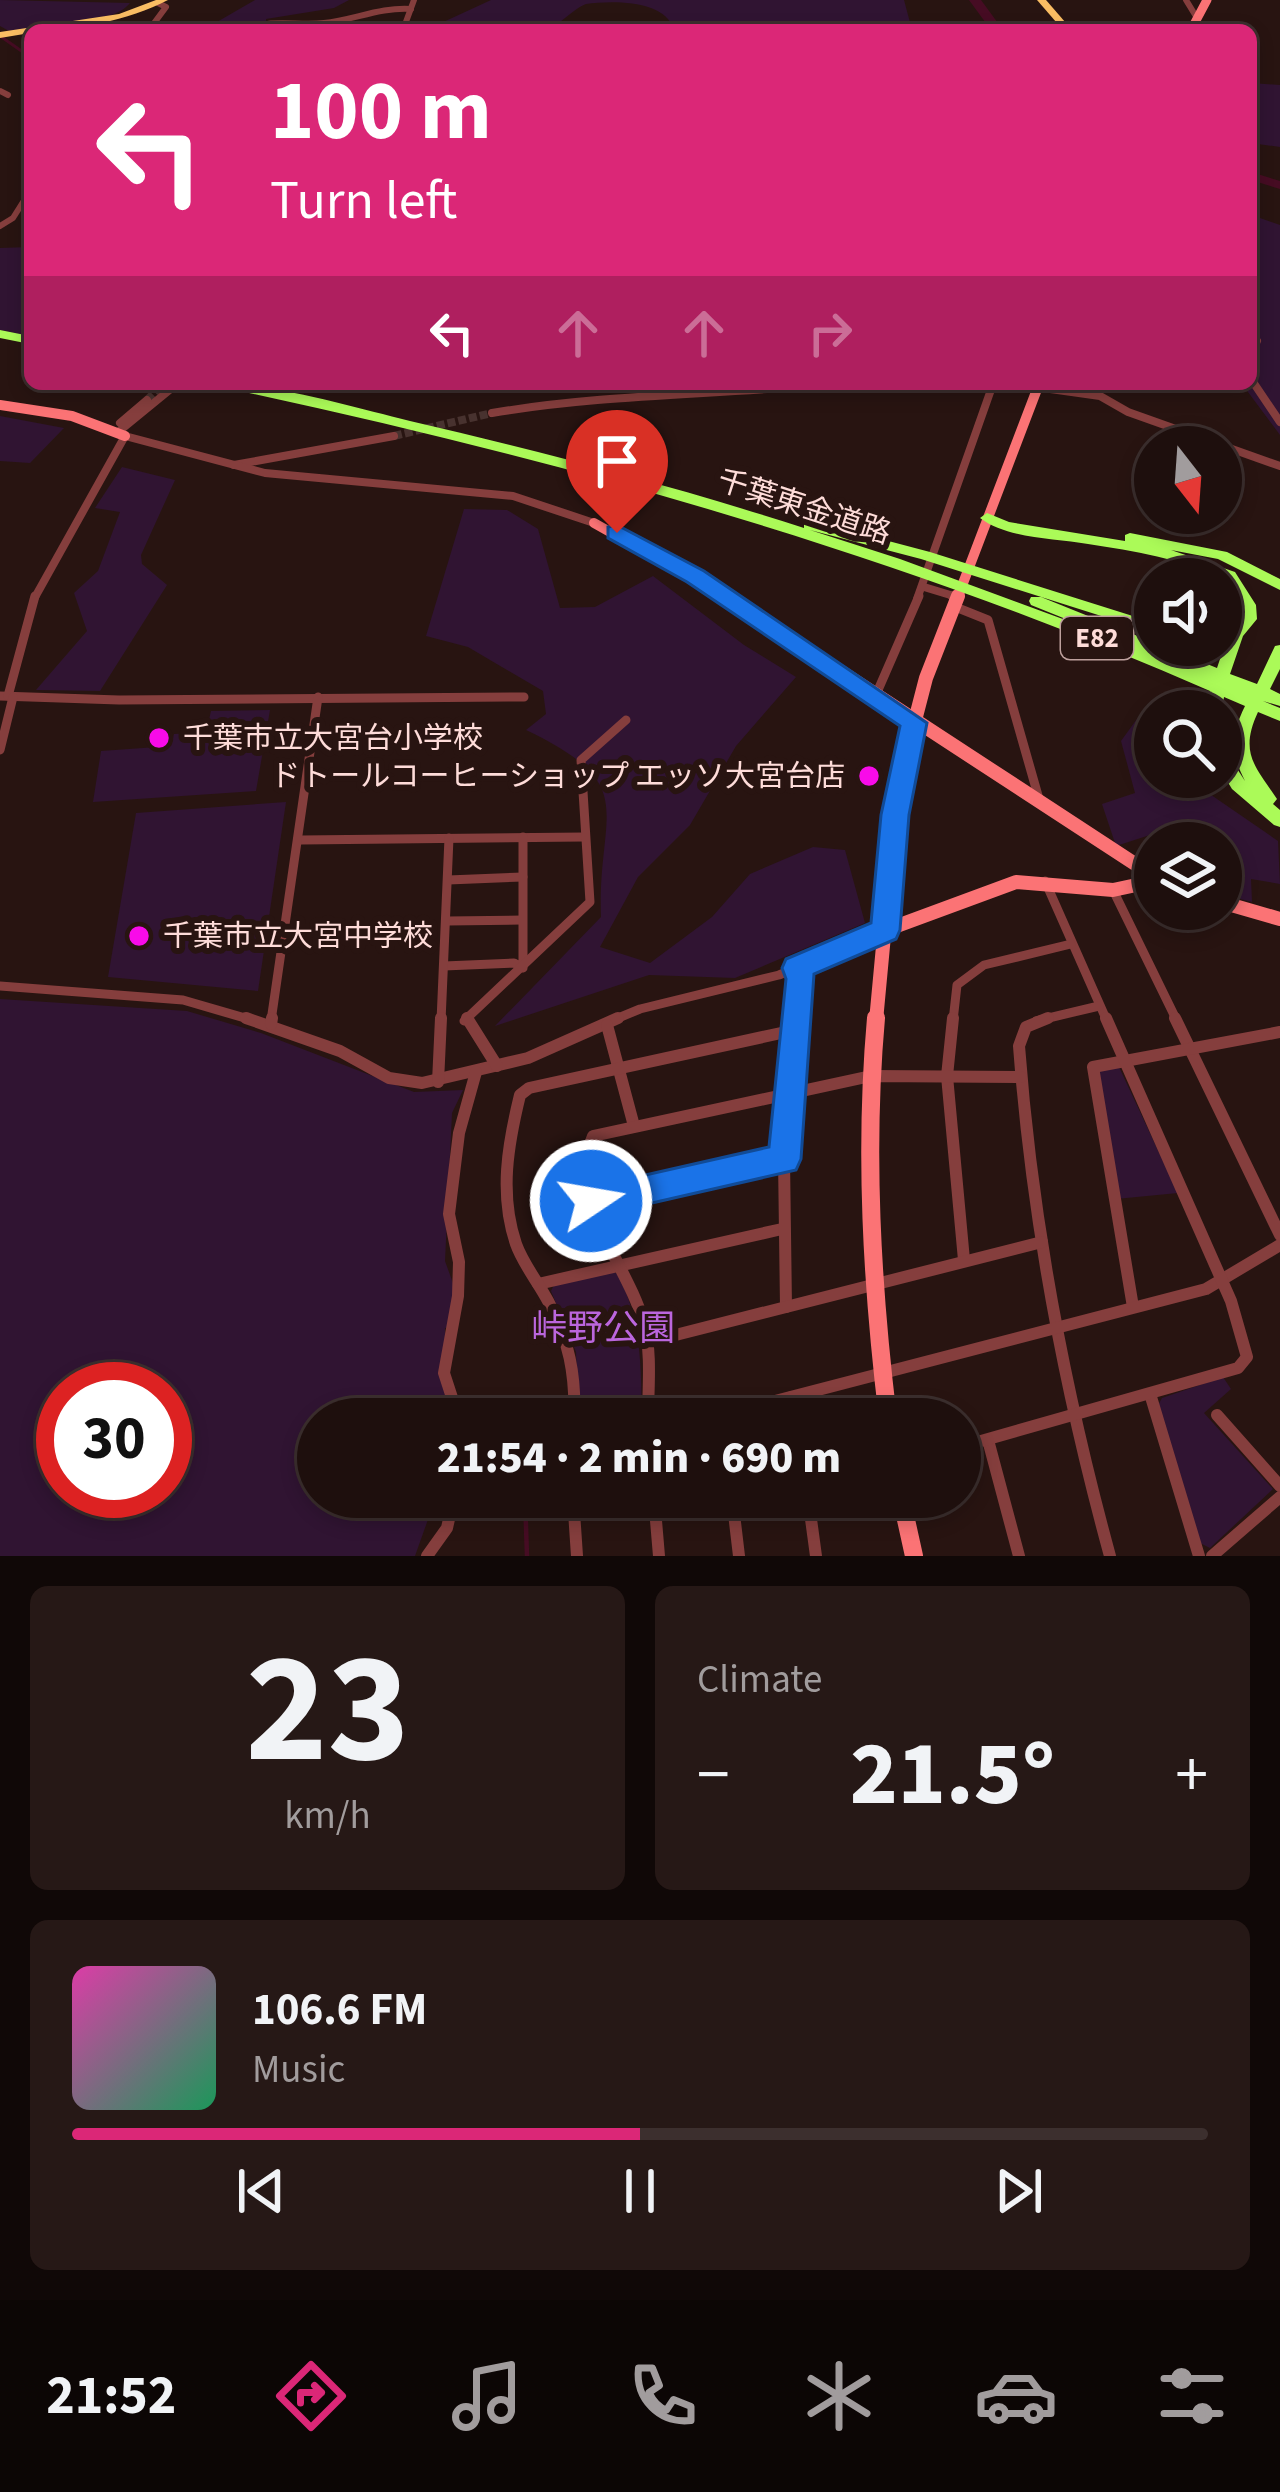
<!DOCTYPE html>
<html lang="en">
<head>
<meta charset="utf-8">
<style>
  :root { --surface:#1e0f0d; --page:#261816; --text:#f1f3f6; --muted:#a19c9d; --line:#3c2f2e; --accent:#db2777 }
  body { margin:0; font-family:"Source Sans 3","Noto Sans JP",sans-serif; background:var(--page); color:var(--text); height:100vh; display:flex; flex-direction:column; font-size:45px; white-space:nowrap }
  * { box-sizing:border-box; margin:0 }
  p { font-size:39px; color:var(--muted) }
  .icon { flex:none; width:66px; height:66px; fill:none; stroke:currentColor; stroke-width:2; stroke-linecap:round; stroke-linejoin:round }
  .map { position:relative; height:1556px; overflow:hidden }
  .panel { display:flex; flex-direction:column; gap:30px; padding:30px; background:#100807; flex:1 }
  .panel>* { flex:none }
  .guide { position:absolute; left:24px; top:24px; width:1233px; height:366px; border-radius:18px; box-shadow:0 6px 18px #0003,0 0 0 3px var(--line); background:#db2777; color:#fff; overflow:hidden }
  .needle { width:78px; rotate:163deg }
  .tools { position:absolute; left:1134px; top:426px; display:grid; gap:24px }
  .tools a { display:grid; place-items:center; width:108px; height:108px; border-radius:50%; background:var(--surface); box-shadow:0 6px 18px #0003,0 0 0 3px var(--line); font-size:60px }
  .speed { position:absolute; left:36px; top:1362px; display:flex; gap:24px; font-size:60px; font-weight:700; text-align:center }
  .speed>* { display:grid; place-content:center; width:156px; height:156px; border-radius:50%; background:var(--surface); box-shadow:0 6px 18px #0003,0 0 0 3px var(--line); line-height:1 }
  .speed .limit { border:18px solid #d22; background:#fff; color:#111 }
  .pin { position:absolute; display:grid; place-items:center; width:102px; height:102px; color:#fff; margin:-123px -51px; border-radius:50% 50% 50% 0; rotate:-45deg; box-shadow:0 0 12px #0007 }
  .pin .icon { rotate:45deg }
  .me { position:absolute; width:132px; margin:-66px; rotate:78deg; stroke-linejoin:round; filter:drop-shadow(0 0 9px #0008) }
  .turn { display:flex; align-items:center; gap:42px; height:252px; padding:0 48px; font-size:54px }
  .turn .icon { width:156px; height:156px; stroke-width:2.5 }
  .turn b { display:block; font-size:84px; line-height:102px }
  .lanes { display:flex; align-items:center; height:114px; padding:0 48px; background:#0003; justify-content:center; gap:60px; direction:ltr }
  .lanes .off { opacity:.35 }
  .big { font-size:90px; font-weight:800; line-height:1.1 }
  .panel .card { flex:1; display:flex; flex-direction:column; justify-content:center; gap:18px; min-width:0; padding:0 42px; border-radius:18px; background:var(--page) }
  .panel .dial { align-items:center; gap:0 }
  .dial b { font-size:156px; line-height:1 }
  .song { display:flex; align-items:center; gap:36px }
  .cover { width:144px; height:144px; border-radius:18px; background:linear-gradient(135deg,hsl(320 70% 55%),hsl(150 70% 35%)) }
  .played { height:12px; border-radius:6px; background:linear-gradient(90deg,var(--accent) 50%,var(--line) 50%) }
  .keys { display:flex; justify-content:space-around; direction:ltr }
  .heat { display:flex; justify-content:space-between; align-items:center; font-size:66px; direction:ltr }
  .panel .tiles { flex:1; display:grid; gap:30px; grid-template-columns:1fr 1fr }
  .card:last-child { grid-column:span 2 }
  .trip { position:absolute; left:297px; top:1398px; width:684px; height:120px; border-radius:60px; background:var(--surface); box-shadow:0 6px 18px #0003,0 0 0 3px var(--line); font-weight:800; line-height:120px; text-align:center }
  .menu { display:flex; height:192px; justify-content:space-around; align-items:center; background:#0c0605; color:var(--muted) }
  .menu .icon { width:84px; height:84px }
  .menu .selected { color:var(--accent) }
  .menu b { font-size:54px; color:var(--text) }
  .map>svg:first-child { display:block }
  .green { fill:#301432; fill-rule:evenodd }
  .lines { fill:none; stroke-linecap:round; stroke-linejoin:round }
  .stream-far1 { stroke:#460c23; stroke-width:3 }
  .stream { stroke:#460c23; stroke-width:4.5 }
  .river { fill:#460c23; fill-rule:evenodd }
  .street-tunnel { stroke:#48322f; stroke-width:8; stroke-dasharray:8 3; stroke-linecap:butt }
  .street-far3 { stroke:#853e3d; stroke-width:6 }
  .street-far2 { stroke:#853e3d; stroke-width:8 }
  .street-far1 { stroke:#853e3d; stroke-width:9 }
  .street { stroke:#853e3d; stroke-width:12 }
  .secondary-far3 { stroke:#fb7375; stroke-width:9 }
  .secondary-far2 { stroke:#fb7375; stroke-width:10 }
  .secondary-far1 { stroke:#fb7375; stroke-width:14 }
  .secondary { stroke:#fb7375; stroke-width:18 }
  .primary { fill:#fabd63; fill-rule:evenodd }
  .highway { fill:#abfa58; fill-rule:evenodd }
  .route { fill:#1a73e8; stroke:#114b97; stroke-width:3 }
  .poi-dot { fill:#f80be9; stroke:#281411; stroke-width:4.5 }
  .labels { text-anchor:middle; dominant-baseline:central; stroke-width:12; stroke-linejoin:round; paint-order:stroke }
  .shield { fill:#281411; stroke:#bea09d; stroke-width:3 }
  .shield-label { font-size:27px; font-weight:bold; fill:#fedcd9 }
  .street-label { font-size:30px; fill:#fedcd9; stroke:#281411 }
  .poi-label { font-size:30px; fill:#fedcd9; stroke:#281411; text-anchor:start }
  .near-park-label { font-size:36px; fill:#b6d; stroke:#281411 }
</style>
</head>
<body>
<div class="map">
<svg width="1280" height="1556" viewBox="0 0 1280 1556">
  <rect width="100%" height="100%" fill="#281411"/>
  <g class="green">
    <path d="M0,0L130,3C112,26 39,27 9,31L0,26Z"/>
    <path d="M255,0H349L334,8L266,19L267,30H203Z"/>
    <path d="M491,0H904L912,30H673C668,0 612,0 586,4C567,12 561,28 538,30C501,33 463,30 426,30Z"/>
    <path d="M1251,83L1280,85V147L1251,143Z"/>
    <path d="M1260,218L1280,225V435L1242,384H1251V222Z"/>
    <path d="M30,247V336L0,330V248Z"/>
    <path d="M0,416L64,428L30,463L0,461Z"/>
    <path d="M122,467L175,480L141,555L142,564L167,585L100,691L36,690L87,631L74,593L98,571L120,512L95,508Z"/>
    <path d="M464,509L507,510L538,529L560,608L595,607L653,576L744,645L796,677L736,746L690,825L638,877L600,947L650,963L712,917L750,874L813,847L845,850L865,923L735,978L649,975L495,1026L601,917C597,810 643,786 526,730L546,714L543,691L468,647L426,636Z"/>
    <path d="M270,710L256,791L93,802L101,751L171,746L174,734L193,733L208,724L211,711Z"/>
    <path d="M1142,712L1155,722V777H1185L1278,841L1280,884L1251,879L1252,902L1221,894V843H1160L1153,834L1116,846L1102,804L1135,793L1121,741Z"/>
    <path d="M286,802L258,991L108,977L136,813Z"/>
    <path d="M0,999L187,1011L261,1033L414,1092L463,1090L452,1113L445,1261L454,1286L453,1327L445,1328V1419H318V1497H436L415,1556H0ZM63,1389H165V1491H63Z"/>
    <path d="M1096,1067H1119L1178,1193L1116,1199Z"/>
    <path d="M608,1270L618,1274C642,1322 641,1367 642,1419H578L576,1352L551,1291L554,1285Z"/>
    <path d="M1223,1377L1231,1389L1204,1413L1273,1489L1210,1548L1198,1542L1157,1407L1162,1398Z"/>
  </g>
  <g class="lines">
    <path class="stream-far1" d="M0,36L30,57"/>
    <path class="stream" d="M525,1497L527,1556"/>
    <g class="river">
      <path d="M969,0H981L1003,30H991Z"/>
      <path d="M1251,172L1280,181V189L1251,180Z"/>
    </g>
    <g class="street-tunnel">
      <path d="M147,400L163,384"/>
      <path d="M394,436L492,413"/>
    </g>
    <g class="street-far3">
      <path d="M1186,0L1197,18"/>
      <path d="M149,30L166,7L158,3"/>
      <path d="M246,30C272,18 296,26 324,23C354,20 380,7 411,9"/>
      <path d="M403,30L414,0"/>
      <path d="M0,91L8,95"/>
      <path d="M0,226L13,218L30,191"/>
    </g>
    <g class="street-far2">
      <path d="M1251,353L1257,341"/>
      <path d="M1251,379L1280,422"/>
      <path d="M1015,384L1100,396L1128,412L1280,466"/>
      <path d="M492,413C604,394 717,395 830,384"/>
      <path d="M120,423L147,400"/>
      <path d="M117,433L172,388"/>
      <path d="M234,465L394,436"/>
      <path d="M924,587L957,597"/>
      <path d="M34,599L125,436L265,473L513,496L594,523"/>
      <path d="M917,599L993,384"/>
    </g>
    <g class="street-far1">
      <path d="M952,596L957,597"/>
      <path d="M953,606L988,620L1039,799"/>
      <path d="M0,696L119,700L524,697"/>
      <path d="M8,696L35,596"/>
      <path d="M875,697L919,596"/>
      <path d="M0,750L13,697"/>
      <path d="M301,840L584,837"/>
      <path d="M448,880L523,877"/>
      <path d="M1045,881L1107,1021"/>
      <path d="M1113,890L1177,1021"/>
      <path d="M447,921L522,920"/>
      <path d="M444,966L514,963L523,968V837"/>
      <path d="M0,986L183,1000L255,1021"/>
      <path d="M271,1021L318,697"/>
      <path d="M441,1021L449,838"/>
      <path d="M464,1021L590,902L581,760L626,720"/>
      <path d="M611,1021L640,1009L779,975L886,930"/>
      <path d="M797,1021L801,979L797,968"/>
      <path d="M953,1021L957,985L984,965L1071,944"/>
      <path d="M1036,1021L1099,1006"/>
    </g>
    <g class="street">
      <path d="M246,1018L340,1051L389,1078L422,1083L528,1058L618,1018"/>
      <path d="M467,1018L497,1066"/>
      <path d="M953,1018L947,1076L964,1260"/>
      <path d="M1048,1018L1026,1027L1019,1046C1032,1220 1064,1388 1110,1556"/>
      <path d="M1175,1018L1280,1235"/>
      <path d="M271,1024L272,1018"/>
      <path d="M607,1025L634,1126"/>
      <path d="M438,1082L441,1018"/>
      <path d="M591,1201L784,1159"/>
      <path d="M538,1284L782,1229"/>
      <path d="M786,1307L784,1159L797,1018"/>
      <path d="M1133,1307L1093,1067L1280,1032"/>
      <path d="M648,1342L1042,1242"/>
      <path d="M791,1397L796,1419"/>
      <path d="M1151,1397L1199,1556"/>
      <path d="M1217,1415L1280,1486"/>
      <path d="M459,1419L444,1373L458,1296L459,1262L449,1214L459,1133L476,1072"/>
      <path d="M574,1419C576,1376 569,1339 548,1301C538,1282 523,1264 516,1244C499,1194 508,1144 520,1095L529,1088L795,1030"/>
      <path d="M648,1419C648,1388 652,1354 644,1324C628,1263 565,1201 593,1136L871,1076L1021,1077"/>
      <path d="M706,1419L1206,1289L1280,1245"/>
      <path d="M988,1440L1019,1556"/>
      <path d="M960,1447L1238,1368L1247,1357L1231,1301L1106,1018"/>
      <path d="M573,1497L577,1556"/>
      <path d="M654,1497L659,1556"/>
      <path d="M732,1497L739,1556"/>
      <path d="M808,1497L816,1556"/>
      <path d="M427,1556L447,1528L454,1497"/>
      <path d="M1212,1556L1280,1497"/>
    </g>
    <path class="secondary-far3" d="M1191,30L1207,0"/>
    <g class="secondary-far2">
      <path d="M0,405L72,416L125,436"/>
      <path d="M594,523L729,599"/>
      <path d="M957,599L1039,384"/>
    </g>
    <g class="secondary-far1">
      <path d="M725,596L1155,877"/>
      <path d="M1221,902L1280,919"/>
      <path d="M886,930L1016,882L1113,890L1155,881"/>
      <path d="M876,1021L898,786L926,678L958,596"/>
    </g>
    <g class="secondary">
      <path d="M876,1018C864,1152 872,1286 888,1419"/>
      <path d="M901,1497L914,1556"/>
    </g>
    <g class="primary">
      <path d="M156,0H168C128,21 76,30 30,30V33L0,38V32L119,14Z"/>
      <path d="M1037,0H1046L1072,30H1063Z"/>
    </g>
    <g class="highway">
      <path d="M0,330L30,336V344L0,338Z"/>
      <path d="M220,384C277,384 353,407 410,421C543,452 674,486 804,528V522L809,520L930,552L1155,623V633L921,559L810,530L900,559L1098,632L1031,605L1029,601L1031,597H1041L1217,668L1226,641L1221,642V632L1230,629L1233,600L1224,578C1181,559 1134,551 1088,544C1054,538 1008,539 980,518L987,513L1009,522L1125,541V535L1130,533L1227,552L1280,579V590L1218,559L1171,550L1235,572L1256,605L1257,619L1243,636L1230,674L1257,684L1275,646L1280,645V669L1270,689L1280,694V706L1263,701L1280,708V721L1258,712C1239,753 1255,766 1277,799L1273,804L1280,810V827L1274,825L1232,789L1221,771V719L1225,750L1245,781C1230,751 1230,737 1245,706L1224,697L1221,716V711H1206L1210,691C894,552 563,460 226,388Z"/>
    </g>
  </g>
  <path class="route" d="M617,525L704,571L927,723L909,815L900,930L896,939L814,974L801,1159L796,1170L591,1217L579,1213L574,1201L579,1190L769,1147L786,979L782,968L786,959L871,923L881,815L900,726L687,582L608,538V527Z"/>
  <g class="poi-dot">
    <circle cx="159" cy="738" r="12"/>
    <circle cx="869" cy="776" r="12"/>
    <circle cx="139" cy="936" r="12"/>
  </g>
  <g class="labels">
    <rect class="shield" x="1061" y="617" width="72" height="42" rx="9"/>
    <g class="shield-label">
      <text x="1097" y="638">E82</text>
    </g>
    <g class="street-label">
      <text transform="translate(804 507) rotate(18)">千葉東金道路</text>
    </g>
    <g class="poi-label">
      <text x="183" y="738">千葉市立大宮台小学校</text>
      <text x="845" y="776" text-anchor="end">ドトールコーヒーショップ エッソ大宮台店</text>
      <text x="163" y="936">千葉市立大宮中学校</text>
    </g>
    <g class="near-park-label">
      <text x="603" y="1328">峠野公園</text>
    </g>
  </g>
</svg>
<div class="tools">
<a><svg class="needle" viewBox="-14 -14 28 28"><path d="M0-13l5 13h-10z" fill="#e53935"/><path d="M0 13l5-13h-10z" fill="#a19c9d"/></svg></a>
<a><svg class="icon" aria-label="sound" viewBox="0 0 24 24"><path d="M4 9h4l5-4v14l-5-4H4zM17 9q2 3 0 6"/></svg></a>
<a><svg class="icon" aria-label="search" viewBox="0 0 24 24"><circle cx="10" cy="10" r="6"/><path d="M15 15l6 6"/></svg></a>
<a><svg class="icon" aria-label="layers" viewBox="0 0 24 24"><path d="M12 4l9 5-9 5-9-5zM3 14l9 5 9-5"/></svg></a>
</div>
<div class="speed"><div class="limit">30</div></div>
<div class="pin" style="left:617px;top:533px;background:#d93025"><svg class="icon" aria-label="arrive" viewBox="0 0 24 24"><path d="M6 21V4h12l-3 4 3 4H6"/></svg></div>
<svg class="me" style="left:591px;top:1201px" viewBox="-20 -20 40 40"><circle r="17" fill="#1a73e8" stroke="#fff" stroke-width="3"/><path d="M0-11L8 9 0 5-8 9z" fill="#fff"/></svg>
<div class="trip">21:54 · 2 min · 690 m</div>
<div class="guide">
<div class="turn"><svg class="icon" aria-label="left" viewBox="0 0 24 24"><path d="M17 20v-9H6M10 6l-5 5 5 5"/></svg><div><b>100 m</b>Turn left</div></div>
<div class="lanes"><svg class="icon" aria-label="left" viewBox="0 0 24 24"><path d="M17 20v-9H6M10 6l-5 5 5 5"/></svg><svg class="icon off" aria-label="ahead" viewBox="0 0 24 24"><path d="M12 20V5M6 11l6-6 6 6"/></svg><svg class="icon off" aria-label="ahead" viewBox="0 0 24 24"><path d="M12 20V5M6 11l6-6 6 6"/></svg><svg class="icon off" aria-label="right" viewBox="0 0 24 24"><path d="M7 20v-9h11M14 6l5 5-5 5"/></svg></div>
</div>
</div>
<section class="panel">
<div class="tiles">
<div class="card dial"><b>23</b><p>km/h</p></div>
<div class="card"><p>Climate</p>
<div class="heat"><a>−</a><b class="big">21.5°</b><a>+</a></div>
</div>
<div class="card">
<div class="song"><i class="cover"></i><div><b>106.6 FM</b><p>Music</p></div></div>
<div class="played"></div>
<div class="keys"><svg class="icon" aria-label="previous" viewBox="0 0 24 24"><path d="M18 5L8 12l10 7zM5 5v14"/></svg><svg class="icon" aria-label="pause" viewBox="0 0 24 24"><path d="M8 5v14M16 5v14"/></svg><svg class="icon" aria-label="next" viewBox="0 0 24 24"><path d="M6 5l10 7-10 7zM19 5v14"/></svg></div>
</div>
</div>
</section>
<nav class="menu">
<b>21:52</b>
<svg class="icon selected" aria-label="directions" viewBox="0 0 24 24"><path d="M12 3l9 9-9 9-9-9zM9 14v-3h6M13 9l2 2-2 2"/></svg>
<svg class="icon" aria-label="music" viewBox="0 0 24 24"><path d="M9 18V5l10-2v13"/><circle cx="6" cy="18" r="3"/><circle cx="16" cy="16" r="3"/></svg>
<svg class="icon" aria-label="phone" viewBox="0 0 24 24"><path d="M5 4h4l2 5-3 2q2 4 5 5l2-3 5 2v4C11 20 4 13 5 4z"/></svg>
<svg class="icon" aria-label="climate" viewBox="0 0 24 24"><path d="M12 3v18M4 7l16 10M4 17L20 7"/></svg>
<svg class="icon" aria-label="car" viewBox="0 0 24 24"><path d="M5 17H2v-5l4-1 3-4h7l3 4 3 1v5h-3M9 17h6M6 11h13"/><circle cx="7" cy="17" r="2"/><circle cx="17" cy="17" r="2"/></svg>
<svg class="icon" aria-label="filters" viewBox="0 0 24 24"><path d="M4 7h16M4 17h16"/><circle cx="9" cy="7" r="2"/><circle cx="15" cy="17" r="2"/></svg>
</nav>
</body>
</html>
